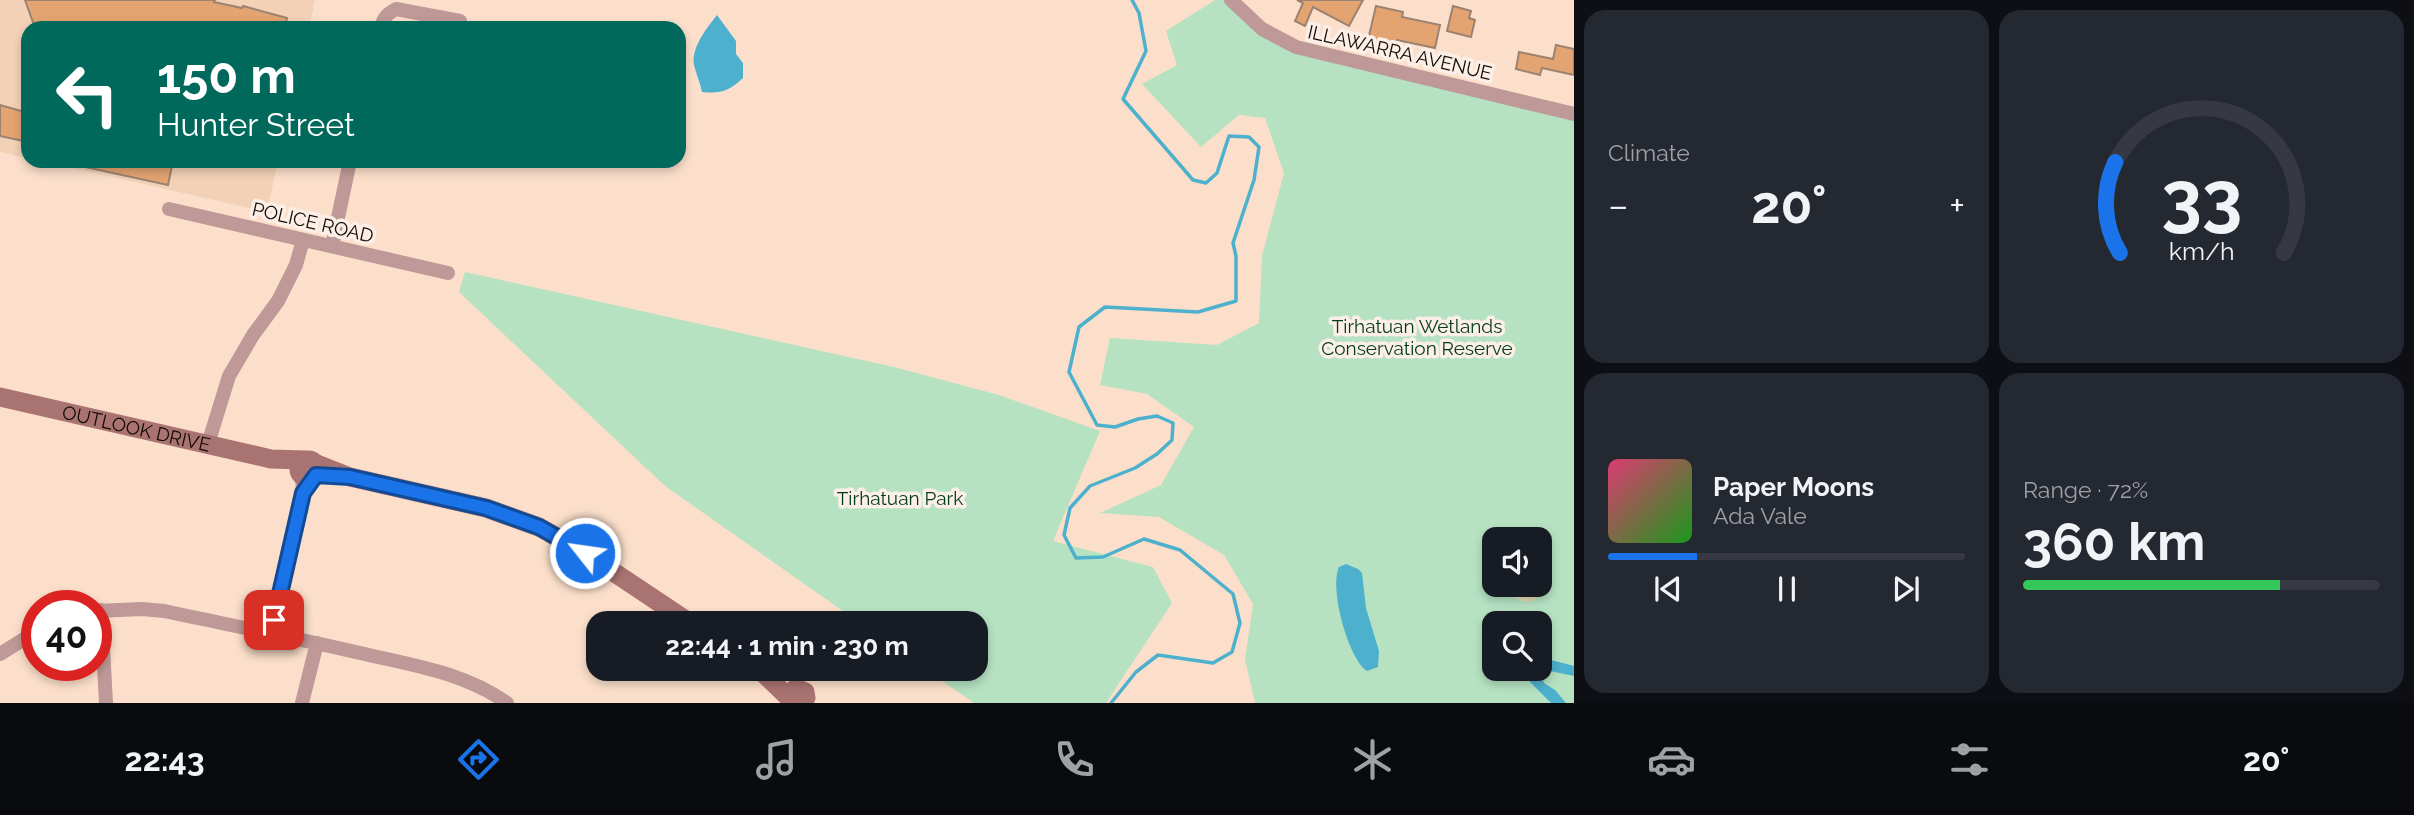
<!DOCTYPE html>
<html lang="en">
<head>
<meta charset="utf-8">
<style>
  :root { --surface:#171b24; --page:#242831; --text:#f1f3f6; --muted:#9ea1a6; --line:#363941; --accent:#1a73e8 }
  body { margin:0; font-family:Raleway,sans-serif; background:var(--page); color:var(--text); height:100vh; display:flex; flex-direction:column; font-size:26px; white-space:nowrap }
  * { box-sizing:border-box; margin:0 }
  p { font-size:23px; color:var(--muted) }
  .icon { flex:none; width:38px; height:38px; fill:none; stroke:currentColor; stroke-width:2; stroke-linecap:round; stroke-linejoin:round }
  .map { position:relative; flex:1; overflow:hidden }
  .details { display:flex; flex-direction:column; gap:10px; padding:10px; background:#0d0f14; width:840px }
  .details>* { flex:none }
  .hud { position:absolute; left:21px; top:21px; width:665px; height:147px; border-radius:21px; box-shadow:0 4px 10px #0003; background:#00695c; color:#fff; overflow:hidden }
  .buttons { position:absolute; left:1482px; top:527px; display:grid; gap:14px }
  .buttons a { display:grid; place-items:center; width:70px; height:70px; border-radius:14px; background:var(--surface); box-shadow:0 4px 10px #0003; font-size:35px }
  .speed { position:absolute; left:21px; top:590px; display:flex; gap:14px; font-size:35px; font-weight:700; text-align:center }
  .speed>* { display:grid; place-content:center; width:91px; height:91px; border-radius:50%; background:var(--surface); box-shadow:0 4px 10px #0003; line-height:1 }
  .speed .limit { border:10px solid #d22; background:#fff; color:#111 }
  .pin { position:absolute; display:grid; place-items:center; width:60px; height:60px; color:#fff; margin:-30px; border-radius:14px; box-shadow:0 4px 10px #0006 }
  .me { position:absolute; width:77px; margin:-38px; rotate:300deg; stroke-linejoin:round; filter:drop-shadow(0 0 5px #0008) }
  .turn { display:flex; align-items:center; gap:24px; height:147px; padding:0 21px; font-size:32px }
  .turn .icon { width:91px; height:91px; stroke-width:2.5 }
  .turn b { display:block; font-size:49px; line-height:60px }
  .big { font-size:52px; font-weight:700; line-height:1.1 }
  .details .widget { flex:1; display:flex; flex-direction:column; justify-content:center; gap:10px; min-width:0; padding:0 24px; border-radius:21px; background:var(--page) }
  .details .dial { align-items:center; gap:0 }
  .dial svg { height:182px; overflow:visible; fill:none; stroke:var(--line); stroke-width:7; stroke-linecap:round; text-anchor:middle }
  .dial text { fill:var(--text); stroke:none }
  .song { display:flex; align-items:center; gap:21px }
  .cover { width:84px; height:84px; border-radius:10px; background:linear-gradient(135deg,hsl(340 70% 55%),hsl(120 70% 35%)) }
  .played { height:7px; border-radius:4px; background:linear-gradient(90deg,var(--accent) 25%,var(--line) 25%) }
  .keys { display:flex; justify-content:space-around; direction:ltr }
  .heat { display:flex; justify-content:space-between; align-items:center; font-size:38px; direction:ltr }
  .charge { height:10px; border-radius:5px; background:linear-gradient(90deg,#34c759 72%,var(--line) 0) }
  .details .tiles { flex:1; display:grid; gap:10px; grid-template-columns:repeat(2,1fr) }
  .trip { position:absolute; left:586px; top:611px; width:402px; height:70px; border-radius:21px; background:var(--surface); box-shadow:0 4px 10px #0003; font-weight:700; line-height:70px; text-align:center }
  .tab-bar { display:flex; height:112px; justify-content:space-around; align-items:center; background:#090b0e; color:var(--muted) }
  .tab-bar .icon { width:49px; height:49px }
  .tab-bar .on { color:var(--accent) }
  .tab-bar b { font-size:32px; color:var(--text) }
  main { display:flex; flex:1; min-height:0 }
  .map>svg:first-child { display:block }
  .built { fill:#f3d1b7 }
  .green { fill:#b6e2c2; fill-rule:evenodd }
  .sand { fill:#e5dbb6 }
  .water { fill:#4db1ce }
  .lines { fill:none; stroke-linecap:round; stroke-linejoin:round }
  .stream { stroke:#4db1ce; stroke-width:3.5 }
  .building { fill:#e4a471; stroke:#9c8270; stroke-width:2 }
  .street { stroke:#be9997; stroke-width:14 }
  .secondary { stroke:#a97371; stroke-width:19 }
  .route-casing { stroke:#114b97; stroke-width:18 }
  .route { stroke:#1a73e8; stroke-width:12 }
  .labels { text-anchor:middle; dominant-baseline:central; stroke-width:7; stroke-linejoin:round; paint-order:stroke }
  .street-label { font-size:19px; fill:#140b05; stroke:#fbefe7 }
  .park-label { font-size:19px; fill:#003b1c; stroke:#fbefe7 }
</style>
</head>
<body>
<main>
<div class="map">
<svg width="1574" height="703" viewBox="0 0 1574 703">
  <rect width="100%" height="100%" fill="#fbdfca"/>
  <g class="built">
    <path d="M0,0H315L309,28H28V158L0,152Z"/>
    <path d="M42,161H278L267,212Z"/>
  </g>
  <g class="green">
    <path d="M1215,0H1231L1274,36L1574,114V703H1255L1245,659L1253,604L1224,555L1159,517L1100,513L1161,485L1194,427L1147,394L1100,385L1110,338L1217,345L1259,323L1262,256L1284,173L1265,118L1239,115L1201,147L1142,84L1177,65L1166,31ZM1494,539H1540V584H1494ZM1494,623H1540V668H1494Z"/>
    <path d="M465,272L894,367L999,395L1100,431L1053,541L1153,567L1172,603L1106,703H974L925,669L976,668V623H860L665,486L459,292Z"/>
  </g>
  <path class="sand" d="M1513,585L1537,586L1539,587L1540,593L1533,601L1524,602L1512,596L1511,590Z"/>
  <g class="water">
    <path d="M717,15L736,41V54L743,63V78C729,91 721,94 702,92C700,82 696,74 694,65C691,47 707,28 717,15Z"/>
    <path d="M1346,564L1358,569L1362,573L1366,608L1379,651L1378,667L1367,671C1348,658 1329,588 1339,567Z"/>
    <path d="M1540,657L1574,666V676L1550,671L1543,679L1544,683L1555,690L1566,703H1551L1530,682L1526,669L1540,668Z"/>
  </g>
  <g class="lines">
    <path class="stream" d="M1111,703L1136,672L1158,655L1213,663L1232,652L1240,623L1233,594L1180,550L1144,539L1103,557L1076,558L1064,535L1070,508L1090,486L1135,468L1157,454L1172,440L1173,423L1157,416L1138,419L1115,427L1097,425L1069,372L1079,327L1105,307L1198,312L1236,301V256L1233,243L1254,180L1259,147L1249,137L1229,136L1217,173L1206,183L1193,180L1123,99L1146,51L1139,13L1132,0"/>
  </g>
  <g class="building">
    <path d="M25,0H215L214,2L242,8L243,6L287,18L285,28H35Z"/>
    <path d="M1297,0H1363L1349,26L1313,7L1305,26L1295,21L1303,3Z"/>
    <path d="M1376,6L1403,12L1402,17L1440,25L1435,48L1397,40L1396,46L1368,40Z"/>
    <path d="M1453,6L1471,11L1469,18L1475,20L1471,37L1447,31Z"/>
    <path d="M1556,45L1574,49V75L1542,68L1540,75L1516,69L1519,52L1553,59Z"/>
    <path d="M0,105L28,113V142L0,136Z"/>
    <path d="M77,161H173L168,185L76,165Z"/>
  </g>
  <g class="lines">
    <g class="street">
      <path d="M1231,0L1262,29L1296,47L1574,114"/>
      <path d="M381,28C383,18 387,14 396,9L460,21"/>
      <path d="M169,209L448,273"/>
      <path d="M332,246L350,161"/>
      <path d="M208,444L229,376L253,335L278,301L296,265L303,240"/>
      <path d="M101,610L106,703"/>
      <path d="M96,611L142,609L164,611C230,625 295,638 360,653C411,665 463,672 507,703"/>
      <path d="M271,633L303,493L302,476"/>
      <path d="M0,654L37,631"/>
      <path d="M302,703L317,643"/>
    </g>
    <g class="secondary">
      <path id="s1" d="M0,397L271,459L304,460"/>
      <circle cx="308" cy="469" r="9"/>
      <path d="M317,464L350,477L486,508L539,527L585,553L690,623"/>
      <path d="M758,668L789,698"/>
      <path d="M792,703L789,695L796,688L805,692L806,698L803,703"/>
    </g>
  </g>
  <g class="lines">
    <g class="route-casing">
      <path id="route" d="M274,620L303,493L316,475L350,477L486,508L539,527L585,553"/>
    </g>
    <use href="#route" class="route"/>
  </g>
  <g class="labels">
    <g class="street-label">
      <text transform="translate(1400 52) rotate(13)">ILLAWARRA AVENUE</text>
      <text transform="translate(313 222) rotate(13)">POLICE ROAD</text>
      <text stroke="none"><textPath href="#s1" startOffset="140">OUTLOOK DRIVE</textPath></text>
    </g>
    <g class="park-label">
      <text x="1417" y="326">Tirhatuan Wetlands<tspan x="1417" dy="22">Conservation Reserve</tspan></text>
      <text x="900" y="498">Tirhatuan Park</text>
    </g>
  </g>
</svg>
<div class="buttons">
<a><svg class="icon" aria-label="sound" viewBox="0 0 24 24"><path d="M4 9h4l5-4v14l-5-4H4zM17 9q2 3 0 6"/></svg></a>
<a><svg class="icon" aria-label="search" viewBox="0 0 24 24"><circle cx="10" cy="10" r="6"/><path d="M15 15l6 6"/></svg></a>
</div>
<div class="speed"><div class="limit">40</div></div>
<div class="pin" style="left:274px;top:620px;background:#d93025"><svg class="icon" aria-label="arrive" viewBox="0 0 24 24"><path d="M6 21V4h12l-3 4 3 4H6"/></svg></div>
<svg class="me" style="left:585px;top:553px" viewBox="-20 -20 40 40"><circle r="17" fill="#1a73e8" stroke="#fff" stroke-width="3"/><path d="M0-11L8 9 0 5-8 9z" fill="#fff"/></svg>
<div class="trip">22:44 · 1 min · 230 m</div>
<div class="hud">
<div class="turn"><svg class="icon" aria-label="left" viewBox="0 0 24 24"><path d="M17 20v-9H6M10 6l-5 5 5 5"/></svg><div><b>150 m</b>Hunter Street</div></div>
</div>
</div>
<section class="details">
<div class="tiles">
<div class="widget"><p>Climate</p>
<div class="heat"><a>−</a><b class="big">20°</b><a>+</a></div>
</div>
<div class="widget dial"><svg viewBox="0 0 100 80">
<path d="M14 69A42 42 0 1 1 86 69"/>
<path d="M14 69A42 42 0 0 1 12 29" stroke="#1a73e8"/>
<text x="50" y="56" font-size="32" font-weight="700">33</text>
<text x="50" y="72" font-size="11">km/h</text>
</svg></div>
<div class="widget">
<div class="song"><i class="cover"></i><div><b>Paper Moons</b><p>Ada Vale</p></div></div>
<div class="played"></div>
<div class="keys"><svg class="icon" aria-label="previous" viewBox="0 0 24 24"><path d="M18 5L8 12l10 7zM5 5v14"/></svg><svg class="icon" aria-label="pause" viewBox="0 0 24 24"><path d="M8 5v14M16 5v14"/></svg><svg class="icon" aria-label="next" viewBox="0 0 24 24"><path d="M6 5l10 7-10 7zM19 5v14"/></svg></div>
</div>
<div class="widget"><p>Range · 72%</p><b class="big">360 km</b><div class="charge"></div></div>
</div>
</section>
</main>
<nav class="tab-bar">
<b>22:43</b>
<svg class="icon on" aria-label="directions" viewBox="0 0 24 24"><path d="M12 3l9 9-9 9-9-9zM9 14v-3h6M13 9l2 2-2 2"/></svg>
<svg class="icon" aria-label="music" viewBox="0 0 24 24"><path d="M9 18V5l10-2v13"/><circle cx="6" cy="18" r="3"/><circle cx="16" cy="16" r="3"/></svg>
<svg class="icon" aria-label="phone" viewBox="0 0 24 24"><path d="M5 4h4l2 5-3 2q2 4 5 5l2-3 5 2v4C11 20 4 13 5 4z"/></svg>
<svg class="icon" aria-label="climate" viewBox="0 0 24 24"><path d="M12 3v18M4 7l16 10M4 17L20 7"/></svg>
<svg class="icon" aria-label="car" viewBox="0 0 24 24"><path d="M5 17H2v-5l4-1 3-4h7l3 4 3 1v5h-3M9 17h6M6 11h13"/><circle cx="7" cy="17" r="2"/><circle cx="17" cy="17" r="2"/></svg>
<svg class="icon" aria-label="filters" viewBox="0 0 24 24"><path d="M4 7h16M4 17h16"/><circle cx="9" cy="7" r="2"/><circle cx="15" cy="17" r="2"/></svg>
<b>20°</b>
</nav>
</body>
</html>
